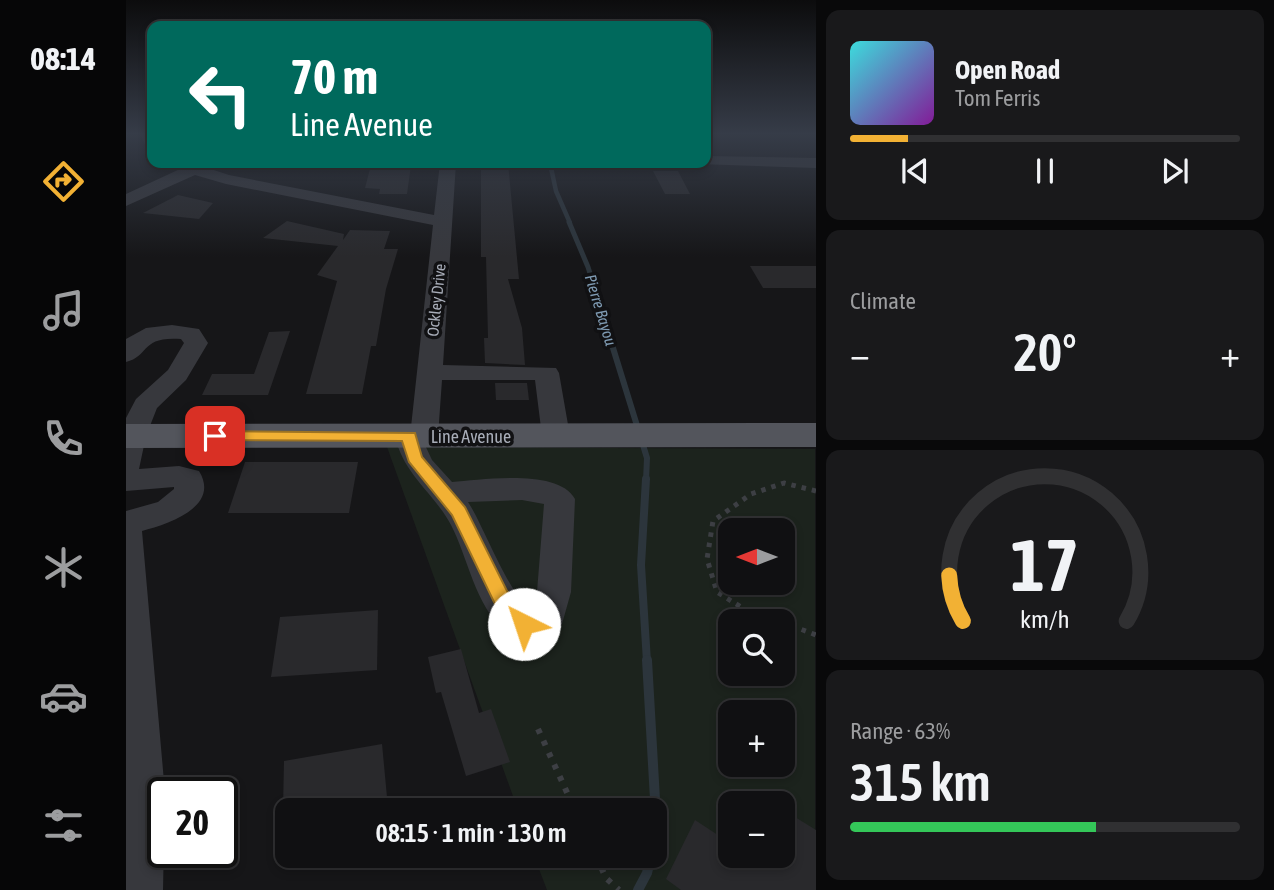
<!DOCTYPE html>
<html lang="en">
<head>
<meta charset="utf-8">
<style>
  :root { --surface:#101012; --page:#19191b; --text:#f1f3f6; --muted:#9c9d9f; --line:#303032; --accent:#f2b134 }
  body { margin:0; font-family:"Asap Condensed",sans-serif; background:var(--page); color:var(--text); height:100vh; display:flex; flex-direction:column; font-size:26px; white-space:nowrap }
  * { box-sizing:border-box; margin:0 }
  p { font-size:23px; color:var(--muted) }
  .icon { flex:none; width:38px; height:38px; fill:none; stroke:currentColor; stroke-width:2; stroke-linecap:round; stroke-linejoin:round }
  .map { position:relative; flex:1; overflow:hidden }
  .drawer { display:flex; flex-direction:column; gap:10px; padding:10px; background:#09090a; width:458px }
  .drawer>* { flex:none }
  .hud { position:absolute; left:21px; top:21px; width:564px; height:147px; border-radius:14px; box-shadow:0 4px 10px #0003,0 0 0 2px var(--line); background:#00695c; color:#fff; overflow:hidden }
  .needle { width:46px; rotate:270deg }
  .fabs { position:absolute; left:592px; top:518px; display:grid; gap:14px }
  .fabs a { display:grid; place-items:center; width:77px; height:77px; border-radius:14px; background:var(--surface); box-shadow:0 4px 10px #0003,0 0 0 2px var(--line); font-size:35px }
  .speed { position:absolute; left:21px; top:777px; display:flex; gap:14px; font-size:35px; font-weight:700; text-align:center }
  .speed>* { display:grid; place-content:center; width:91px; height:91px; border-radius:50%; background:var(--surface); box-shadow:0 4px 10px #0003,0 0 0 2px var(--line); line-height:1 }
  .speed .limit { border:4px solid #111; border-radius:10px; background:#fff; color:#111 }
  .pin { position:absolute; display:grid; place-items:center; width:60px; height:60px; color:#fff; margin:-30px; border-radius:14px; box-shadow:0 4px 10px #0006 }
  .me { position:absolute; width:77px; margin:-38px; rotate:319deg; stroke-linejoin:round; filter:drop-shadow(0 0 5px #0008) }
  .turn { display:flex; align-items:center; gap:24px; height:147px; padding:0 28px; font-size:32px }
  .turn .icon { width:91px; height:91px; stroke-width:2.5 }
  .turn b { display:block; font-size:49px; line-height:60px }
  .big { font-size:52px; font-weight:600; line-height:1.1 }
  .drawer .widget { flex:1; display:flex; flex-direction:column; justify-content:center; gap:10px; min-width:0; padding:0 24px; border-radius:14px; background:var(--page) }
  .drawer .dial { align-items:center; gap:0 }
  .dial svg { height:182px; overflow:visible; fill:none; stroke:var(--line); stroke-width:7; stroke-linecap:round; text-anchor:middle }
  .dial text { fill:var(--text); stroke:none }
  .song { display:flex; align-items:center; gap:21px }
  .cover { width:84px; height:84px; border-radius:10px; background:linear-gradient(135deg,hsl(180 70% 55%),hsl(290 70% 35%)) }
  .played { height:7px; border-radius:4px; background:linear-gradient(90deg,var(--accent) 15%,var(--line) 15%) }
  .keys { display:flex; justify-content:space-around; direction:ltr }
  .heat { display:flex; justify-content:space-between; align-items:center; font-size:38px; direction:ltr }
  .charge { height:10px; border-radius:5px; background:linear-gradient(90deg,#34c759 63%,var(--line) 0) }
  .trip { position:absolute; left:149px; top:798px; width:392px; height:70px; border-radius:14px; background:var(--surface); box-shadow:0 4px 10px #0003,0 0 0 2px var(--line); font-weight:600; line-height:70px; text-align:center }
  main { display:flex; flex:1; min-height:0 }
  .menu { display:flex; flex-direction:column; width:126px; justify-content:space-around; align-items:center; background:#060607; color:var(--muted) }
  .menu .icon { width:49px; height:49px }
  .menu .selected { color:var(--accent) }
  .menu b { font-size:32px; color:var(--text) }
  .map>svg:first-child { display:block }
  .green { fill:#1c231d; fill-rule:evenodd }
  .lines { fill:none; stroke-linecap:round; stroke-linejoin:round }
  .stream-far4 { stroke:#2c353c; stroke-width:4.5 }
  .stream-far3 { stroke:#2c353c; stroke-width:5 }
  .stream-far2 { stroke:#2c353c; stroke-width:6 }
  .stream-far1 { stroke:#2c353c; stroke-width:8 }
  .stream { stroke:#2c353c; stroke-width:10 }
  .building { fill:#29292c }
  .path-far1 { stroke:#3d3f44; stroke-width:5; stroke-dasharray:4.5 6; stroke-linecap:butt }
  .path { stroke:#3d3f44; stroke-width:6; stroke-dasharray:5 8; stroke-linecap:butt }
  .minor { fill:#37383d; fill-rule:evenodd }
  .major { fill:#53555c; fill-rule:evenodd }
  .route { fill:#f2b134; stroke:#9d7322; stroke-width:2 }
  .labels { text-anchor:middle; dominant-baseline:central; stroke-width:7; stroke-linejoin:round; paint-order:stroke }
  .far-street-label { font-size:16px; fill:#a8adb8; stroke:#111113 }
  .far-water-label { font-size:16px; font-style:italic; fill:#7f9bb3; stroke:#111113 }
  .street-label { font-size:18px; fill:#a8adb8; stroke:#111113 }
</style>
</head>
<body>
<main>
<nav class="menu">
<b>08:14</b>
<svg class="icon selected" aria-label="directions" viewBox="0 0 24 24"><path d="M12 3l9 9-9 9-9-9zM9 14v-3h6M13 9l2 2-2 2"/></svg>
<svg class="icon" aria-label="music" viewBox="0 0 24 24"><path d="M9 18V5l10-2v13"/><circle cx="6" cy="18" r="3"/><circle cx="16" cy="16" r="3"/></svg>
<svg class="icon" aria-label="phone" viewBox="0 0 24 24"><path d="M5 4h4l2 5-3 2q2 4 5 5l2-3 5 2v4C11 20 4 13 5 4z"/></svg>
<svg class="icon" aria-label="climate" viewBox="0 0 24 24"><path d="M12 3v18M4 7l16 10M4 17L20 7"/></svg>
<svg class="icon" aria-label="car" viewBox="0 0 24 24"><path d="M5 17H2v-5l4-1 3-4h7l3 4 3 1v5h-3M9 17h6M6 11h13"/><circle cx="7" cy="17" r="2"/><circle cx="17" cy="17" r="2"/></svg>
<svg class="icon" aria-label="filters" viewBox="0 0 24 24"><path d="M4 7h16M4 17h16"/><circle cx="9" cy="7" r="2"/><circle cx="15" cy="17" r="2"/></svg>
</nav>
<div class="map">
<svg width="690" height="890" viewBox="0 0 690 890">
  <rect width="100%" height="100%" fill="#161618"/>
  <path class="green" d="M261,447L689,449V890H421L408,856H528V810H392ZM604,530H656V583H604ZM604,621H656V674H604ZM604,712H656V765H604ZM604,803H656V856H604Z"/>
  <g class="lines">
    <path class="stream-far4" d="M424,163L430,191L444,223"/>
    <path class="stream-far3" d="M443,222L462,267L484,337"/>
    <path class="stream-far2" d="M483,335L521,458L520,481"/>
    <path class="stream-far1" d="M520,479L515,565L521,662"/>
    <g class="stream">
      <path d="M521,660L531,834L528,842"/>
      <path d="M512,890L521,873L525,856"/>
    </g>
  </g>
  <g class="building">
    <path d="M355,163H382L393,279H382L396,328L399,365L359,363L358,338H362L360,257H355Z"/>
    <path d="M245,165H285L281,194H253L254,189L239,188Z"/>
    <path d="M527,171H552L564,194H539Z"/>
    <path d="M52,195L87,203L73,219L17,213Z"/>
    <path d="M161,221L218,234L217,240L224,230L264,231L258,249H272L260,289L250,346H245L236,394H180L211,281L191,275L212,246L137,238Z"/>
    <path d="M624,266H690V288H637Z"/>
    <path d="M164,331L142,395H76L86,374H128L143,332Z"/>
    <path d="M369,383H401L403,400H370Z"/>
    <path d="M119,462H232L223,513H102Z"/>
    <path d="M252,610L251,670L145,677L154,617Z"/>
    <path d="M335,649L353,713L365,709L384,762L340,776L315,692L310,693L302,657Z"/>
    <path d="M256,744L262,808L249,810H157L158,761Z"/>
    <path d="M656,809L690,830V890H555L540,879L569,820L604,843V856H656Z"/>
  </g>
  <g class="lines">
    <g class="path-far1">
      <path d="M653,621L623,612L591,592L581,559L587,521L625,494L658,483L690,491"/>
      <path d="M656,622L690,635"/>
    </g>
    <g class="path">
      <path d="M412,729L449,810"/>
      <path d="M470,856L480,878L493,890"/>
    </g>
    <g class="minor">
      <path d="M14,133H26V150L21,149Z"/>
      <path d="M579,156L690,158V168L573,164L579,163Z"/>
      <path d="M42,163H66L103,175L308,215L314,163H330L317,365L430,368L433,373L444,436L440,442L430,445L420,442L416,436L409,380H316L312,436L308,442L299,445L306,460L326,482C356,480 432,468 449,499L445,592L434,631C415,638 396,643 378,629C350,608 341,555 325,525C308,493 277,474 269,436L273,430L285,427L307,225L100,184L69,175L0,206V194L54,169ZM396,500L418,504L411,592L406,608C386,603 357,524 342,502Z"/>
      <path d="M46,325L73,329L82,343L60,380L31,408L20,436L13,469L53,466L73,471C95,507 42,524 16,531L39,793L37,890H0V511L32,502L48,489V487L0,491V418L10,399L42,370L58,343L55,339C14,336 24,356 0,362V339L20,328Z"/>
    </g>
    <path class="major" d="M690,423V447L0,448V424Z"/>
  </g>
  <linearGradient id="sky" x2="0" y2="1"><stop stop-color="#0c0c0d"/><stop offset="0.52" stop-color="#363c48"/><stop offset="1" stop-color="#363c48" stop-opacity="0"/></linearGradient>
  <rect width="690" height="257" fill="url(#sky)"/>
  <path class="route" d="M89,431L289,433L296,457L339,507L381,591L408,624L405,630L398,632L380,622L368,602L326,515L283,462L276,441L84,440L81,436L84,432Z"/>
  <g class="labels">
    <g class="far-street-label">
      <text transform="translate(310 300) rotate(-84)">Ockley Drive</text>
    </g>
    <g class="far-water-label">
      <text transform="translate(475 310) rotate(73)">Pierre Bayou</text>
    </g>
    <g class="street-label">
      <text x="345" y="436">Line Avenue</text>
    </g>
  </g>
</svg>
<div class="fabs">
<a><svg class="needle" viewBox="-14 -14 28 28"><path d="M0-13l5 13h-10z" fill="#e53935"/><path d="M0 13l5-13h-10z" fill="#9c9d9f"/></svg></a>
<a><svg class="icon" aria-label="search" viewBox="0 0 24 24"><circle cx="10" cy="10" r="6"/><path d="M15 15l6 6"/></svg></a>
<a>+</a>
<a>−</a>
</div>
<div class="speed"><div class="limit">20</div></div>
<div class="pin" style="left:89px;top:436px;background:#d93025"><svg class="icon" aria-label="arrive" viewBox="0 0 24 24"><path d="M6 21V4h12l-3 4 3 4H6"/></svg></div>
<svg class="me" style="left:398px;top:624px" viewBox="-20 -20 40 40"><circle r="19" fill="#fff"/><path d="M0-13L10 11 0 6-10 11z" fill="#f2b134"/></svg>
<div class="trip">08:15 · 1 min · 130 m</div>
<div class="hud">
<div class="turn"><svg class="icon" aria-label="left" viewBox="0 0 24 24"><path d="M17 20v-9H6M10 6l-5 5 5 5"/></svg><div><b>70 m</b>Line Avenue</div></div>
</div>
</div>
<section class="drawer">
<div class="widget">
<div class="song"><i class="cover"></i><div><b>Open Road</b><p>Tom Ferris</p></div></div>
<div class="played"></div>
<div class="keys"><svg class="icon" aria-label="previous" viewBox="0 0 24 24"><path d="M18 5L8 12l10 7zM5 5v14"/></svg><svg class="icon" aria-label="pause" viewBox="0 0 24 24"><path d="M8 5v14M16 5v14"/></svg><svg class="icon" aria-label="next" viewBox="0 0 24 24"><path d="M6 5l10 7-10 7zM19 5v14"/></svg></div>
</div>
<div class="widget"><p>Climate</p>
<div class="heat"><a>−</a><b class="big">20°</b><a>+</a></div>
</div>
<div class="widget dial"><svg viewBox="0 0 100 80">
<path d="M14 69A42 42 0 1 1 86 69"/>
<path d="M14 69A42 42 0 0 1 8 49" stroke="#f2b134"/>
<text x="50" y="56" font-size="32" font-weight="700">17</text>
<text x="50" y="72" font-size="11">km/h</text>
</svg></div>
<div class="widget"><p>Range · 63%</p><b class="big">315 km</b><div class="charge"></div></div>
</section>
</main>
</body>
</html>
